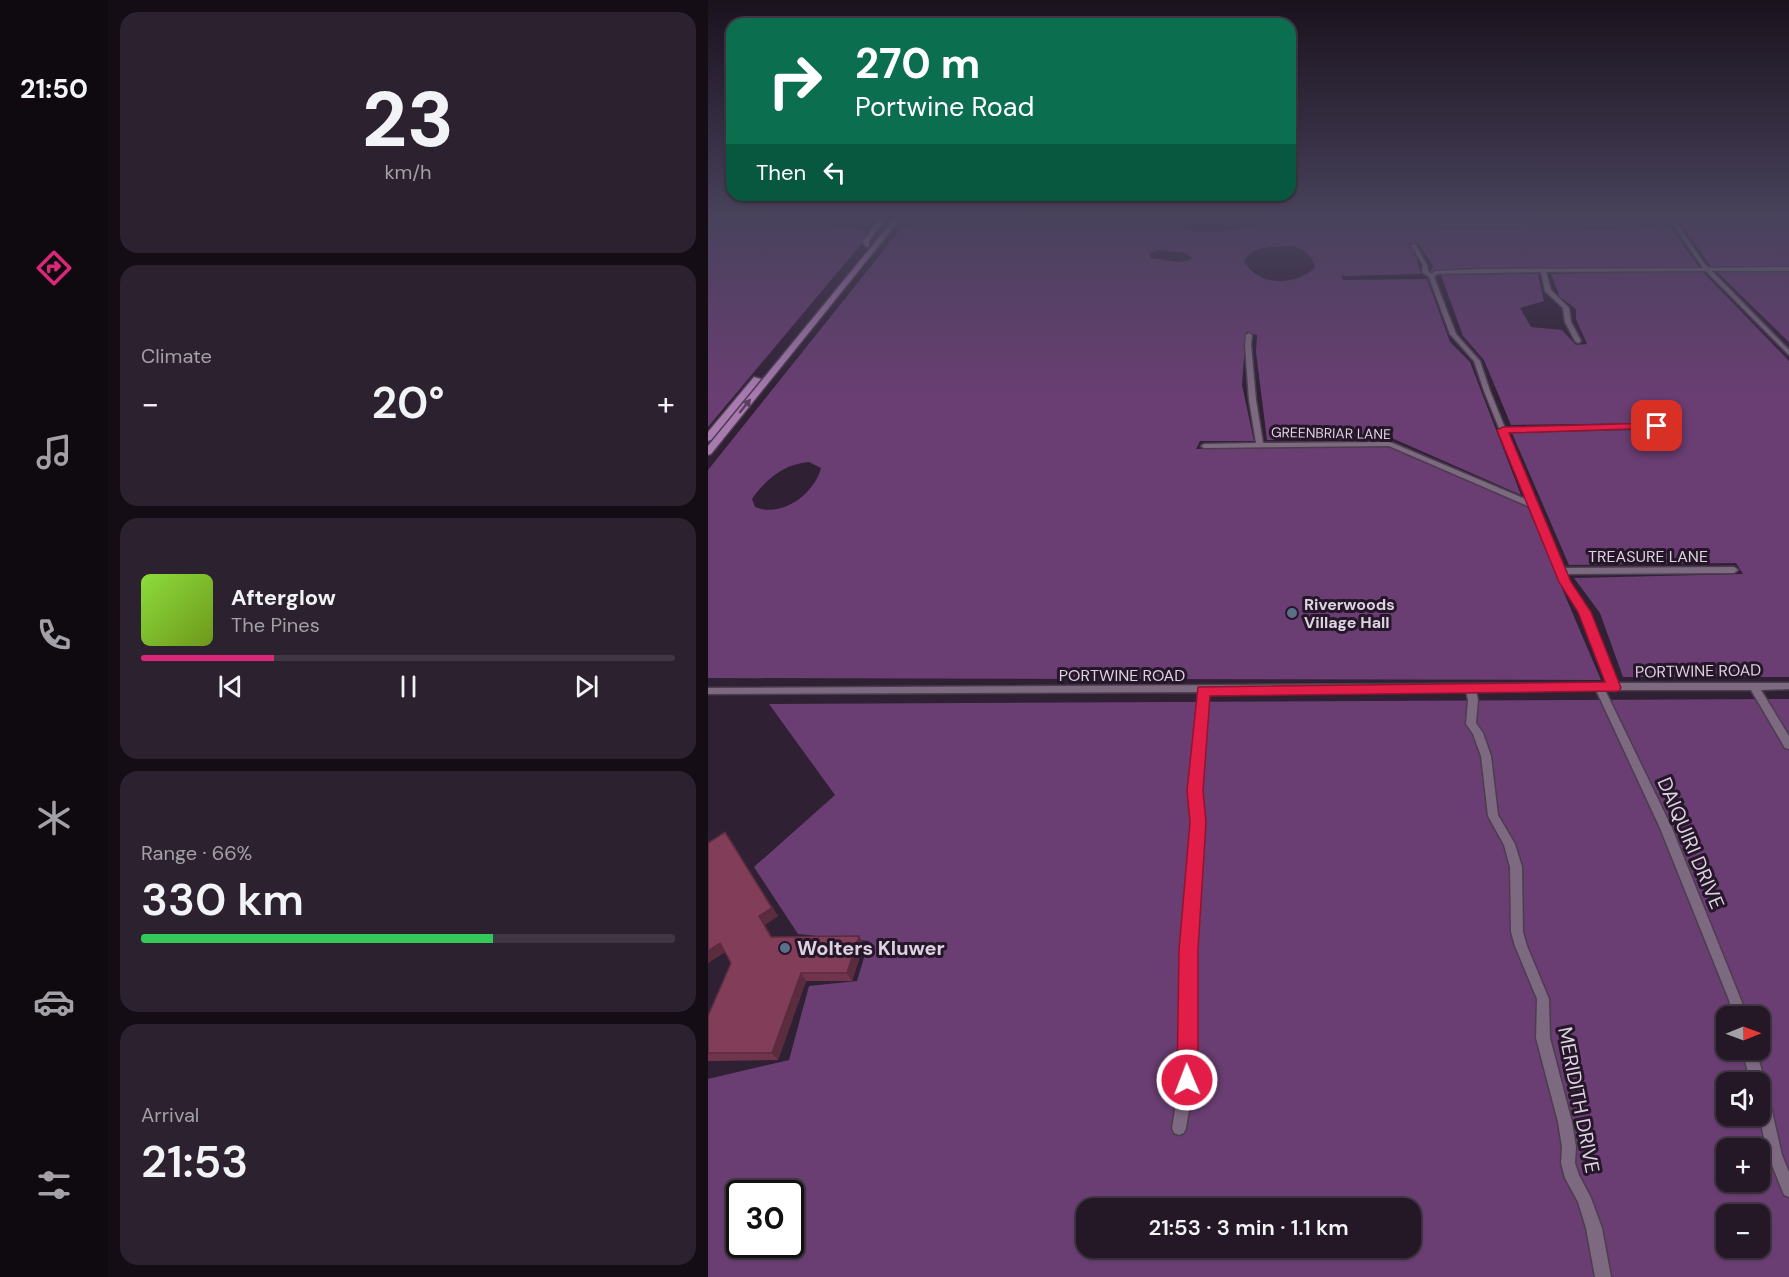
<!DOCTYPE html>
<html lang="en">
<head>
<meta charset="utf-8">
<style>
  :root { --surface:#241827; --page:#2c212f; --text:#f1f3f6; --muted:#a3a0a7; --line:#413744; --accent:#db2777 }
  body { margin:0; font-family:"DM Sans",sans-serif; background:var(--page); color:var(--text); height:100vh; display:flex; flex-direction:column; font-size:22px; white-space:nowrap }
  * { box-sizing:border-box; margin:0 }
  p { font-size:20px; color:var(--muted) }
  .icon { flex:none; width:33px; height:33px; fill:none; stroke:currentColor; stroke-width:2; stroke-linecap:round; stroke-linejoin:round }
  .map { position:relative; flex:1; overflow:hidden }
  .sheet { display:flex; flex-direction:column; gap:12px; padding:12px; background:#140d15; width:600px }
  .sheet>* { flex:none }
  .guide { position:absolute; left:18px; top:18px; width:570px; height:183px; border-radius:18px; box-shadow:0 2px 4px #0004,0 0 0 2px var(--line); background:#0b6e4f; color:#fff; overflow:hidden }
  .needle { width:39px; rotate:89deg }
  .controls { position:absolute; left:1008px; top:1006px; display:grid; gap:12px }
  .controls a { display:grid; place-items:center; width:54px; height:54px; border-radius:12px; background:var(--surface); box-shadow:0 2px 4px #0004,0 0 0 2px var(--line); font-size:30px }
  .speed { position:absolute; left:18px; top:1180px; display:flex; gap:12px; font-size:30px; font-weight:700; text-align:center }
  .speed>* { display:grid; place-content:center; width:78px; height:78px; border-radius:50%; background:var(--surface); box-shadow:0 2px 4px #0004,0 0 0 2px var(--line); line-height:1 }
  .speed .limit { border:3px solid #111; border-radius:9px; background:#fff; color:#111 }
  .pin { position:absolute; display:grid; place-items:center; width:51px; height:51px; color:#fff; margin:-26px; border-radius:12px; box-shadow:0 3px 9px #0006 }
  .me { position:absolute; width:66px; margin:-33px; rotate:359deg; stroke-linejoin:round; filter:drop-shadow(0 0 4px #0008) }
  .turn { display:flex; align-items:center; gap:21px; height:126px; padding:0 30px; font-size:27px }
  .turn .icon { width:78px; height:78px; stroke-width:2.5 }
  .turn b { display:block; font-size:42px; line-height:51px }
  .then { display:flex; align-items:center; height:57px; padding:0 30px; background:#0003; gap:12px; font-size:22px }
  .big { font-size:45px; font-weight:600; line-height:1.1 }
  .sheet .tile { flex:1; display:flex; flex-direction:column; justify-content:center; gap:9px; min-width:0; padding:0 21px; border-radius:18px; background:var(--page) }
  .sheet .dial { align-items:center; gap:0 }
  .dial b { font-size:78px; line-height:1 }
  .song { display:flex; align-items:center; gap:18px }
  .cover { width:72px; height:72px; border-radius:9px; background:linear-gradient(135deg,hsl(90 70% 55%),hsl(80 70% 35%)) }
  .played { height:6px; border-radius:3px; background:linear-gradient(90deg,var(--accent) 25%,var(--line) 25%) }
  .keys { display:flex; justify-content:space-around; direction:ltr }
  .heat { display:flex; justify-content:space-between; align-items:center; font-size:33px; direction:ltr }
  .charge { height:9px; border-radius:4px; background:linear-gradient(90deg,#34c759 66%,var(--line) 0) }
  .trip { position:absolute; left:368px; top:1198px; width:345px; height:60px; border-radius:18px; background:var(--surface); box-shadow:0 2px 4px #0004,0 0 0 2px var(--line); font-weight:600; line-height:60px; text-align:center }
  main { display:flex; flex:1; min-height:0 }
  .menu { display:flex; flex-direction:column; width:108px; justify-content:space-around; align-items:center; background:#0e0a10; color:var(--muted) }
  .menu .icon { width:42px; height:42px }
  .menu .on { color:var(--accent) }
  .menu b { font-size:27px; color:var(--text) }
  .map>svg:first-child { display:block }
  .forest { fill:#6a3e73; fill-rule:evenodd }
  .lines { fill:none; stroke-linecap:round; stroke-linejoin:round }
  .minor-casing { stroke:#4b3d4e; stroke-width:3 }
  .major-casing { stroke:#4b3d4e; stroke-width:3 }
  .minor { fill:#7d6980; fill-rule:evenodd }
  .major { fill:#a87ab0; fill-rule:evenodd }
  .wall { fill:#70354d }
  .shaded-wall { fill:#5b2b3e }
  .building { fill:#823e59; stroke:#5b2b3e; stroke-width:1.5 }
  .oneway { fill:#5a3e60 }
  .route { fill:#e11d48; stroke:#92132f; stroke-width:1.5 }
  .service-dot { fill:#5c6f8a; stroke:#26162a; stroke-width:2 }
  .labels { text-anchor:middle; dominant-baseline:central; stroke-width:6; stroke-linejoin:round; paint-order:stroke }
  .far-street-label { font-size:14px; fill:#ddd2df; stroke:#26162a }
  .street-label { font-size:16px; fill:#ddd2df; stroke:#26162a }
  .poi-label { font-size:16px; font-weight:bold; fill:#ddd2df; stroke:#26162a; text-anchor:start }
  .near-street-label { font-size:20px; fill:#ddd2df; stroke:#26162a }
  .near-poi-label { font-size:20px; font-weight:bold; fill:#ddd2df; stroke:#26162a; text-anchor:start }
</style>
</head>
<body>
<main>
<nav class="menu">
<b>21:50</b>
<svg class="icon on" aria-label="directions" viewBox="0 0 24 24"><path d="M12 3l9 9-9 9-9-9zM9 14v-3h6M13 9l2 2-2 2"/></svg>
<svg class="icon" aria-label="music" viewBox="0 0 24 24"><path d="M9 18V5l10-2v13"/><circle cx="6" cy="18" r="3"/><circle cx="16" cy="16" r="3"/></svg>
<svg class="icon" aria-label="phone" viewBox="0 0 24 24"><path d="M5 4h4l2 5-3 2q2 4 5 5l2-3 5 2v4C11 20 4 13 5 4z"/></svg>
<svg class="icon" aria-label="climate" viewBox="0 0 24 24"><path d="M12 3v18M4 7l16 10M4 17L20 7"/></svg>
<svg class="icon" aria-label="car" viewBox="0 0 24 24"><path d="M5 17H2v-5l4-1 3-4h7l3 4 3 1v5h-3M9 17h6M6 11h13"/><circle cx="7" cy="17" r="2"/><circle cx="17" cy="17" r="2"/></svg>
<svg class="icon" aria-label="filters" viewBox="0 0 24 24"><path d="M4 7h16M4 17h16"/><circle cx="9" cy="7" r="2"/><circle cx="15" cy="17" r="2"/></svg>
</nav>
<section class="sheet">
<div class="tile dial"><b>23</b><p>km/h</p></div>
<div class="tile"><p>Climate</p>
<div class="heat"><a>−</a><b class="big">20°</b><a>+</a></div>
</div>
<div class="tile">
<div class="song"><i class="cover"></i><div><b>Afterglow</b><p>The Pines</p></div></div>
<div class="played"></div>
<div class="keys"><svg class="icon" aria-label="previous" viewBox="0 0 24 24"><path d="M18 5L8 12l10 7zM5 5v14"/></svg><svg class="icon" aria-label="pause" viewBox="0 0 24 24"><path d="M8 5v14M16 5v14"/></svg><svg class="icon" aria-label="next" viewBox="0 0 24 24"><path d="M6 5l10 7-10 7zM19 5v14"/></svg></div>
</div>
<div class="tile"><p>Range · 66%</p><b class="big">330 km</b><div class="charge"></div></div>
<div class="tile"><p>Arrival</p><b class="big">21:53</b></div>
</section>
<div class="map">
<svg width="1081" height="1277" viewBox="0 0 1081 1277">
  <rect width="100%" height="100%" fill="#302034"/>
  <g class="forest">
    <path d="M0,218H100L159,231V237L0,427Z"/>
    <path d="M206,218H519L485,220L475,224L478,230C493,233 541,234 549,220L547,218H695L697,222C738,229 779,226 821,226C867,226 914,231 959,222L991,267L766,269L722,272L725,266L710,243H700L708,257L713,274L633,276L635,280L719,279L742,342L762,362L813,495L686,439L559,440L548,352L549,335L538,332L534,385L546,441H492L488,449L682,444L819,506L893,680L0,678V470L191,231ZM583,246C595,248 605,256 607,268C586,286 550,287 536,261C543,245 568,247 583,246ZM451,250L479,253L484,259L471,262L443,258L442,253ZM101,462L113,468C106,495 73,518 47,507L44,499C58,479 76,464 101,462Z"/>
    <path d="M702,218H950C916,228 879,221 844,222C819,222 718,229 702,218Z"/>
    <path d="M969,218H1081V266L1003,267Z"/>
    <path d="M994,271L1081,361V677H915L892,613L866,578L1035,574L1028,563L861,565L804,433L959,429L954,423L803,425L776,360L755,336L733,275L830,274L836,301L812,308L823,327L854,330L868,345L879,344L868,319V309L852,297L843,274Z"/>
    <path d="M1009,272H1081V342Z"/>
    <path d="M1081,699V1277H0V1079L81,1060L101,986L149,981L161,941L90,934L46,867L127,795L61,704ZM1018,1017H1052V1050H1018ZM1018,1083H1052V1116H1018ZM1018,1149H1052V1182H1018ZM32,1194H82V1245H32ZM378,1209H702V1248H378ZM1018,1215H1052V1248H1018Z"/>
  </g>
  <g class="lines">
    <g class="minor-casing">
      <g id="minor">
        <path d="M696,218H701L706,222L736,224L926,223L949,218H960L926,225L736,226L705,224Z"/>
        <path d="M961,218H965L995,262L1001,268L1081,267V271H1004L1081,350V355L998,271L838,272L843,290L861,308L863,322L873,341L870,343L867,341L857,322L855,308L837,291L833,272L729,274L726,277L748,334L772,361L782,391L797,428L949,424L952,426L949,428L799,432L856,568L1026,567L1030,570L1026,573L858,574L861,582L880,612L909,683H1081V689L1053,690L1081,736V749L1077,748L1043,690H909L906,691L897,690L964,828L1033,1000L1039,1017H1025L1021,1000L952,828L888,690L768,691L770,700L768,723L775,733L783,756L790,815L807,844L814,867L815,932L819,946L841,999L842,1038L864,1122L868,1147L867,1163L871,1175L883,1198L894,1228L903,1277H887L878,1228L870,1202L857,1178L853,1163L854,1147L850,1122L828,1038L829,999L807,946L803,932L802,867L796,845L780,816L773,756L765,734L758,724L760,700L758,691L500,692L492,791L495,822L487,950L486,1080L478,1128L476,1133L471,1135L466,1133L464,1128L472,1080L475,950L485,822L482,791L490,692L0,694V688L899,683L872,612L853,582L822,507L681,446L496,448L493,446L496,444L548,443L541,400L537,345L538,335L541,333L544,335L543,345L548,400L555,443L682,442L820,500L776,391L766,361L742,334L721,277L714,272L715,265L703,245L707,244L719,265L720,271L723,274L728,271L773,269L995,268Z"/>
        <path d="M1034,1050H1048L1059,1089L1074,1155L1081,1172V1197L1076,1195L1060,1155L1051,1116L1052,1083H1043Z"/>
      </g>
    </g>
    <g class="major-casing">
      <g id="major">
        <path d="M172,218H178L161,241V246H157L155,241Z"/>
        <path d="M187,218H193L3,454L0,455V446Z"/>
        <path d="M46,377L53,379L3,440L0,441V432Z"/>
      </g>
    </g>
    <use href="#minor" class="minor"/>
    <use href="#major" class="major"/>
  </g>
  <path class="wall" d="M23,841L70,916L57,925L64,937L151,936L156,944L144,981H98L70,1060L0,1061V1016L23,963L17,952L0,963V843Z"/>
  <g class="shaded-wall">
    <path d="M23,841L70,916L57,925L69,945L51,916Z"/>
    <path d="M151,936L156,944L144,981L139,973Z"/>
    <path d="M12,943L18,951L0,963V951Z"/>
    <path d="M93,973L98,981L70,1060L64,1053Z"/>
  </g>
  <path class="building" d="M17,832L64,908L51,916L63,937L151,936L139,973H93L64,1053H0V1016L23,963L12,943L0,951V843Z"/>
  <defs><path id="oneway-solid" d="M-6-.8H1V-3.2L6.5 0L1 3.2V.8H-6Z" transform="scale(1.5)"/></defs>
  <use class="oneway" href="#oneway-solid" transform="translate(37 406) rotate(-51)"/>
  <linearGradient id="sky" x2="0" y2="1"><stop stop-color="#1a121d"/><stop offset="0.55" stop-color="#48425c"/><stop offset="1" stop-color="#48425c" stop-opacity="0"/></linearGradient>
  <rect width="1081" height="397" fill="url(#sky)"/>
  <path class="route" d="M949,423L954,426L952,428L801,433L863,582L883,612L913,688L911,691L502,696L495,791L498,822L490,950V1080L487,1087L479,1090L472,1087L469,1080L471,950L482,822L479,791L490,687L897,682L870,612L851,582L789,430L795,427Z"/>
  <g class="service-dot">
    <circle cx="584" cy="613" r="6"/>
    <circle cx="77" cy="948" r="6"/>
  </g>
  <g class="labels">
    <g class="far-street-label">
      <text transform="translate(623 433) rotate(1)">GREENBRIAR LANE</text>
    </g>
    <g class="street-label">
      <text x="940" y="556">TREASURE LANE</text>
      <text transform="translate(990 671) rotate(-1)">PORTWINE ROAD</text>
      <text x="414" y="675">PORTWINE ROAD</text>
    </g>
    <g class="poi-label">
      <text x="596" y="604">Riverwoods<tspan x="596" dy="18">Village Hall</tspan></text>
    </g>
    <g class="near-street-label">
      <text transform="translate(983 843) rotate(67)">DAIQUIRI DRIVE</text>
      <text transform="translate(871 1100) rotate(79)">MERIDITH DRIVE</text>
    </g>
    <g class="near-poi-label">
      <text x="89" y="948">Wolters Kluwer</text>
    </g>
  </g>
</svg>
<div class="controls">
<a><svg class="needle" viewBox="-14 -14 28 28"><path d="M0-13l5 13h-10z" fill="#e53935"/><path d="M0 13l5-13h-10z" fill="#a3a0a7"/></svg></a>
<a><svg class="icon" aria-label="sound" viewBox="0 0 24 24"><path d="M4 9h4l5-4v14l-5-4H4zM17 9q2 3 0 6"/></svg></a>
<a>+</a>
<a>−</a>
</div>
<div class="speed"><div class="limit">30</div></div>
<div class="pin" style="left:949px;top:426px;background:#d93025"><svg class="icon" aria-label="arrive" viewBox="0 0 24 24"><path d="M6 21V4h12l-3 4 3 4H6"/></svg></div>
<svg class="me" style="left:479px;top:1080px" viewBox="-20 -20 40 40"><circle r="17" fill="#e11d48" stroke="#fff" stroke-width="3"/><path d="M0-11L8 9 0 5-8 9z" fill="#fff"/></svg>
<div class="trip">21:53 · 3 min · 1.1 km</div>
<div class="guide">
<div class="turn"><svg class="icon" aria-label="right" viewBox="0 0 24 24"><path d="M7 20v-9h11M14 6l5 5-5 5"/></svg><div><b>270 m</b>Portwine Road</div></div>
<div class="then">Then<svg class="icon" aria-label="left" viewBox="0 0 24 24"><path d="M17 20v-9H6M10 6l-5 5 5 5"/></svg></div>
</div>
</div>
</main>
</body>
</html>
